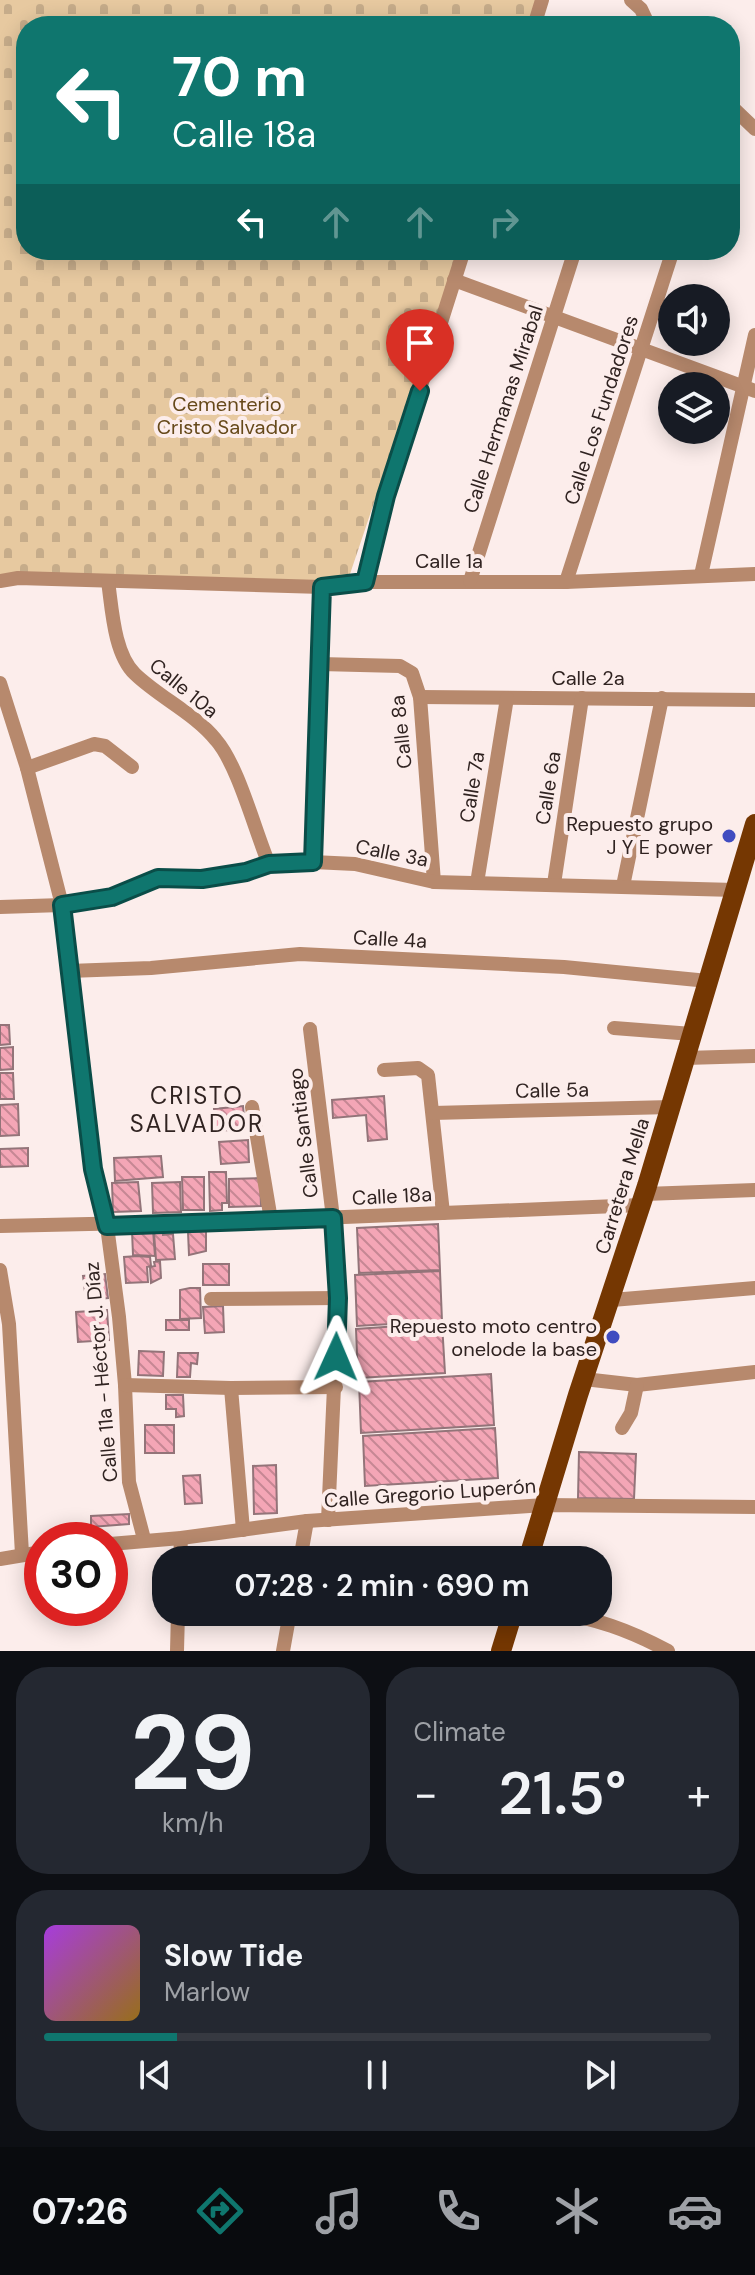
<!DOCTYPE html>
<html lang="en">
<head>
<meta charset="utf-8">
<style>
  :root { --surface:#171b24; --page:#242831; --text:#f1f3f6; --muted:#9ea1a6; --line:#363941; --accent:#0f766e }
  body { margin:0; font-family:"DM Sans",sans-serif; background:var(--page); color:var(--text); height:100vh; display:flex; flex-direction:column; font-size:30px; white-space:nowrap }
  * { box-sizing:border-box; margin:0 }
  p { font-size:26px; color:var(--muted) }
  .icon { flex:none; width:44px; height:44px; fill:none; stroke:currentColor; stroke-width:2; stroke-linecap:round; stroke-linejoin:round }
  .map { position:relative; height:1651px; overflow:hidden }
  .sheet { display:flex; flex-direction:column; gap:16px; padding:16px; background:#0d0f14; flex:1 }
  .sheet>* { flex:none }
  .hud { position:absolute; left:16px; top:16px; width:724px; height:244px; border-radius:32px; box-shadow:0 4px 20px #0003; background:#0f766e; color:#fff; overflow:hidden }
  .buttons { position:absolute; left:658px; top:284px; display:grid; gap:16px }
  .buttons a { display:grid; place-items:center; width:72px; height:72px; border-radius:50%; background:var(--surface); box-shadow:0 4px 20px #0003; font-size:40px }
  .speed { position:absolute; left:24px; top:1522px; display:flex; gap:16px; font-size:40px; font-weight:700; text-align:center }
  .speed>* { display:grid; place-content:center; width:104px; height:104px; border-radius:50%; background:var(--surface); box-shadow:0 4px 20px #0003; line-height:1 }
  .speed .limit { border:12px solid #d22; background:#fff; color:#111 }
  .pin { position:absolute; display:grid; place-items:center; width:68px; height:68px; color:#fff; margin:-82px -34px; border-radius:50% 50% 50% 0; rotate:-45deg; box-shadow:0 0 8px #0007 }
  .pin .icon { rotate:45deg }
  .me { position:absolute; width:88px; margin:-44px; rotate:1deg; stroke-linejoin:round; filter:drop-shadow(0 0 6px #0008) }
  .turn { display:flex; align-items:center; gap:28px; height:168px; padding:0 24px; font-size:36px }
  .turn .icon { width:104px; height:104px; stroke-width:2.5 }
  .turn b { display:block; font-size:56px; line-height:68px }
  .lanes { display:flex; align-items:center; height:76px; padding:0 24px; background:#0003; justify-content:center; gap:40px; direction:ltr }
  .lanes .off { opacity:.35 }
  .big { font-size:60px; font-weight:600; line-height:1.1 }
  .sheet .card { flex:1; display:flex; flex-direction:column; justify-content:center; gap:12px; min-width:0; padding:0 28px; border-radius:32px; background:var(--page) }
  .sheet .dial { align-items:center; gap:0 }
  .dial b { font-size:104px; line-height:1 }
  .song { display:flex; align-items:center; gap:24px }
  .cover { width:96px; height:96px; border-radius:12px; background:linear-gradient(135deg,hsl(280 70% 55%),hsl(40 70% 35%)) }
  .played { height:8px; border-radius:4px; background:linear-gradient(90deg,var(--accent) 20%,var(--line) 20%) }
  .keys { display:flex; justify-content:space-around; direction:ltr }
  .heat { display:flex; justify-content:space-between; align-items:center; font-size:44px; direction:ltr }
  .sheet .tiles { flex:1; display:grid; gap:16px; grid-template-columns:1fr 1fr }
  .card:last-child { grid-column:span 2 }
  .trip { position:absolute; left:152px; top:1546px; width:460px; height:80px; border-radius:32px; background:var(--surface); box-shadow:0 4px 20px #0003; font-weight:600; line-height:80px; text-align:center }
  .menu { display:flex; height:128px; justify-content:space-around; align-items:center; background:#090b0e; color:var(--muted) }
  .menu .icon { width:56px; height:56px }
  .menu .active { color:var(--accent) }
  .menu b { font-size:36px; color:var(--text) }
  .map>svg:first-child { display:block }
  .cemetery { fill:url(#cemetery-stones) }
  .building { fill:url(#building-back-hatch); stroke:#937479; stroke-width:2 }
  .lines { fill:none; stroke-linecap:round; stroke-linejoin:round }
  .street { stroke:#b7896d; stroke-width:14 }
  .primary { stroke:#753702; stroke-width:20 }
  .route-casing { stroke:#0a4d48; stroke-width:20 }
  .route { stroke:#0f766e; stroke-width:14 }
  .poi-dot { fill:#404cc0; stroke:#fcedeb; stroke-width:3 }
  .labels { text-anchor:middle; dominant-baseline:central; stroke-width:8; stroke-linejoin:round; paint-order:stroke }
  .park-label { font-size:20px; fill:#66491a; stroke:#fcedeb }
  .street-label { font-size:20px; fill:#302321; stroke:#fcedeb }
  .poi-label { font-size:20px; fill:#302321; stroke:#fcedeb; text-anchor:end }
  .quarter-label { font-size:24px; letter-spacing:2px; fill:#302321; stroke:#fcedeb }
</style>
</head>
<body>
<div class="map">
<svg width="755" height="1651" viewBox="0 0 755 1651">
  <defs>
    <pattern id="cemetery-stones" width="16" height="16" patternUnits="userSpaceOnUse" patternTransform="scale(2)"><rect width="16" height="16" fill="#e7c9a0"/><path d="M2 7V4a2 2 0 0 1 4 0v3zM10 15v-3a2 2 0 0 1 4 0v3z" fill="#c6ac8a"/></pattern>
    <pattern id="building-back-hatch" width="6" height="6" patternUnits="userSpaceOnUse" patternTransform="scale(2)"><rect width="6" height="6" fill="#f4a6b6"/><path d="M-1 5l2 2M0 0l6 6M5-1l2 2" fill="none" stroke="#c68794"/></pattern>
  </defs>
  <rect width="100%" height="100%" fill="#fcedeb"/>
  <path class="cemetery" d="M0,0H543L534,26H26V250H459L347,583L0,578Z"/>
  <g class="building">
    <path d="M0,1025H9L10,1044L0,1045Z"/>
    <path d="M13,1047V1069L0,1070V1048Z"/>
    <path d="M0,1073H13L14,1099H0Z"/>
    <path d="M384,1096L387,1139L368,1141L366,1115L333,1118L332,1100Z"/>
    <path d="M18,1104L19,1135L0,1136V1105Z"/>
    <path d="M243,1106L245,1129L216,1131L214,1109Z"/>
    <path d="M248,1140L249,1162L221,1164L219,1142Z"/>
    <path d="M28,1148V1166L0,1167V1149Z"/>
    <path d="M161,1156L163,1177L115,1181L114,1158Z"/>
    <path d="M209,1172H226L227,1203H222V1210L210,1211Z"/>
    <path d="M182,1177H204V1210H183Z"/>
    <path d="M260,1178L261,1206L229,1207V1179Z"/>
    <path d="M138,1182L141,1211L113,1212L112,1183Z"/>
    <path d="M180,1182L181,1212L153,1213L152,1183Z"/>
    <path d="M438,1224L440,1270L359,1273L357,1228Z"/>
    <path d="M153,1230L155,1256L133,1255L132,1231Z"/>
    <path d="M206,1231V1251L189,1255L188,1232Z"/>
    <path d="M163,1232V1235L173,1234L175,1259L156,1260L154,1233Z"/>
    <path d="M138,1256L150,1257L151,1266L147,1267L148,1282L126,1283L124,1257Z"/>
    <path d="M160,1261L161,1278L151,1283L150,1267L155,1266L154,1262Z"/>
    <rect x="203" y="1264" width="26" height="21"/>
    <path d="M440,1271L442,1321L357,1326L355,1275Z"/>
    <path d="M105,1274L108,1298L86,1300L83,1276Z"/>
    <path d="M190,1288H200L201,1318L180,1319V1290Z"/>
    <path d="M223,1306L224,1332L205,1333L203,1307Z"/>
    <path d="M107,1310L109,1340L78,1342L76,1312Z"/>
    <rect x="166" y="1320" width="23" height="10"/>
    <path d="M442,1323L445,1373L358,1378L356,1329Z"/>
    <path d="M139,1351L164,1352L163,1376L138,1375Z"/>
    <path d="M178,1353H198L197,1364L191,1363L190,1377H177Z"/>
    <path d="M491,1374L494,1425L361,1433L359,1382Z"/>
    <path d="M166,1395H183L184,1416L176,1417V1409H166Z"/>
    <rect x="145" y="1425" width="29" height="28"/>
    <path d="M495,1428L498,1478L365,1486L363,1436Z"/>
    <path d="M579,1452L636,1454L634,1499L578,1498Z"/>
    <path d="M276,1465L277,1513L254,1514L253,1466Z"/>
    <path d="M200,1475L202,1503L185,1504L183,1476Z"/>
    <path d="M129,1514V1524L91,1527V1516Z"/>
  </g>
  <g class="lines">
    <g class="street">
      <path d="M631,0L641,9L649,26"/>
      <path d="M534,26L542,0"/>
      <path d="M730,105L755,129"/>
      <path d="M454,280L755,391"/>
      <path d="M701,575L755,335"/>
      <path d="M0,581L18,578L322,587L365,582H566L755,574"/>
      <path d="M108,581C112,609 114,654 135,674C160,698 194,713 216,740C238,765 255,831 269,864"/>
      <path d="M470,581L575,250"/>
      <path d="M365,582L386,496L464,250"/>
      <path d="M566,582L673,250"/>
      <path d="M320,664L400,666L412,673L420,697L434,882"/>
      <path d="M0,683L27,768L62,905L93,1169L107,1226L119,1317L125,1385L129,1482L144,1539"/>
      <path d="M420,697L755,700"/>
      <path d="M27,768L94,744L105,746L132,767"/>
      <path d="M313,862L322,587"/>
      <path d="M477,883L507,698"/>
      <path d="M554,884L582,698"/>
      <path d="M623,886L662,698"/>
      <path d="M0,907L62,905L112,897L158,878L202,879L246,872L269,864L313,862L355,864L434,882L735,890"/>
      <path d="M69,971L151,968L300,954L564,967L708,981"/>
      <path d="M614,1028L692,1034"/>
      <path d="M310,1029L333,1218L338,1298L328,1520"/>
      <path d="M685,1058L755,1056"/>
      <path d="M384,1070L418,1068L428,1075L443,1213"/>
      <path d="M252,1107L271,1220"/>
      <path d="M433,1113L671,1107"/>
      <path d="M645,1194L755,1190"/>
      <path d="M0,1226L271,1220L641,1205"/>
      <path d="M0,1270L9,1324L22,1554"/>
      <path d="M211,1299L338,1298"/>
      <path d="M612,1300L755,1288"/>
      <path d="M584,1379L637,1385L755,1372"/>
      <path d="M125,1385L231,1388L336,1387"/>
      <path d="M231,1388L243,1530"/>
      <path d="M622,1428L631,1413L637,1385"/>
      <path d="M110,1544L181,1538L307,1521L544,1505L755,1507"/>
      <path d="M0,1559L42,1552"/>
      <path d="M180,1560L181,1538"/>
      <path d="M300,1560L307,1521"/>
      <path d="M552,1612C595,1618 629,1630 668,1651"/>
      <path d="M177,1651L178,1612"/>
      <path d="M283,1651L290,1612"/>
    </g>
    <g class="primary">
      <path d="M528,1560L578,1395L647,1186L755,824"/>
      <path d="M501,1651L513,1612"/>
    </g>
  </g>
  <g class="lines">
    <g class="route-casing">
      <path id="route" d="M336,1357L338,1298L333,1218L107,1226L93,1169L62,905L112,897L158,878L202,879L246,872L269,864L313,862L322,587L365,582L386,496L420,391"/>
    </g>
    <use href="#route" class="route"/>
  </g>
  <g class="poi-dot">
    <circle cx="729" cy="836" r="8"/>
    <circle cx="613" cy="1337" r="8"/>
  </g>
  <g class="labels">
    <g class="park-label">
      <text x="227" y="404">Cementerio<tspan x="227" dy="23">Cristo Salvador</tspan></text>
    </g>
    <g class="street-label">
      <text transform="translate(503 409) rotate(-72)">Calle Hermanas Mirabal</text>
      <text transform="translate(601 410) rotate(-72)">Calle Los Fundadores</text>
      <text x="449" y="561">Calle 1a</text>
      <text x="588" y="678">Calle 2a</text>
      <text transform="translate(184 688) rotate(39)">Calle 10a</text>
      <text transform="translate(401 732) rotate(-96)">Calle 8a</text>
      <text transform="translate(472 787) rotate(-81)">Calle 7a</text>
      <text transform="translate(548 788) rotate(-81)">Calle 6a</text>
      <text transform="translate(392 853) rotate(11)">Calle 3a</text>
      <text transform="translate(390 939) rotate(3)">Calle 4a</text>
      <text transform="translate(552 1090) rotate(-1)">Calle 5a</text>
      <text transform="translate(303 1133) rotate(-97)">Calle Santiago</text>
      <text transform="translate(622 1186) rotate(-73)">Carretera Mella</text>
      <text transform="translate(392 1196) rotate(-3)">Calle 18a</text>
      <text transform="translate(101 1372) rotate(-95)">Calle 11a - Héctor J. Díaz</text>
      <text transform="translate(430 1493) rotate(-4)">Calle Gregorio Luperón</text>
    </g>
    <g class="poi-label">
      <text x="713" y="824">Repuesto grupo<tspan x="713" dy="23">J Y E power</tspan></text>
      <text x="597" y="1326">Repuesto moto centro<tspan x="597" dy="23">onelode la base</tspan></text>
    </g>
    <g class="quarter-label">
      <text x="197" y="1095">CRISTO<tspan x="197" dy="28">SALVADOR</tspan></text>
    </g>
  </g>
</svg>
<div class="buttons">
<a><svg class="icon" aria-label="sound" viewBox="0 0 24 24"><path d="M4 9h4l5-4v14l-5-4H4zM17 9q2 3 0 6"/></svg></a>
<a><svg class="icon" aria-label="layers" viewBox="0 0 24 24"><path d="M12 4l9 5-9 5-9-5zM3 14l9 5 9-5"/></svg></a>
</div>
<div class="speed"><div class="limit">30</div></div>
<div class="pin" style="left:420px;top:391px;background:#d93025"><svg class="icon" aria-label="arrive" viewBox="0 0 24 24"><path d="M6 21V4h12l-3 4 3 4H6"/></svg></div>
<svg class="me" style="left:336px;top:1357px" viewBox="-20 -20 40 40"><path d="M0-17L14 15 0 8-14 15z" fill="#0f766e" stroke="#fff" stroke-width="4"/></svg>
<div class="trip">07:28 · 2 min · 690 m</div>
<div class="hud">
<div class="turn"><svg class="icon" aria-label="left" viewBox="0 0 24 24"><path d="M17 20v-9H6M10 6l-5 5 5 5"/></svg><div><b>70 m</b>Calle 18a</div></div>
<div class="lanes"><svg class="icon" aria-label="left" viewBox="0 0 24 24"><path d="M17 20v-9H6M10 6l-5 5 5 5"/></svg><svg class="icon off" aria-label="ahead" viewBox="0 0 24 24"><path d="M12 20V5M6 11l6-6 6 6"/></svg><svg class="icon off" aria-label="ahead" viewBox="0 0 24 24"><path d="M12 20V5M6 11l6-6 6 6"/></svg><svg class="icon off" aria-label="right" viewBox="0 0 24 24"><path d="M7 20v-9h11M14 6l5 5-5 5"/></svg></div>
</div>
</div>
<section class="sheet">
<div class="tiles">
<div class="card dial"><b>29</b><p>km/h</p></div>
<div class="card"><p>Climate</p>
<div class="heat"><a>−</a><b class="big">21.5°</b><a>+</a></div>
</div>
<div class="card">
<div class="song"><i class="cover"></i><div><b>Slow Tide</b><p>Marlow</p></div></div>
<div class="played"></div>
<div class="keys"><svg class="icon" aria-label="previous" viewBox="0 0 24 24"><path d="M18 5L8 12l10 7zM5 5v14"/></svg><svg class="icon" aria-label="pause" viewBox="0 0 24 24"><path d="M8 5v14M16 5v14"/></svg><svg class="icon" aria-label="next" viewBox="0 0 24 24"><path d="M6 5l10 7-10 7zM19 5v14"/></svg></div>
</div>
</div>
</section>
<nav class="menu">
<b>07:26</b>
<svg class="icon active" aria-label="directions" viewBox="0 0 24 24"><path d="M12 3l9 9-9 9-9-9zM9 14v-3h6M13 9l2 2-2 2"/></svg>
<svg class="icon" aria-label="music" viewBox="0 0 24 24"><path d="M9 18V5l10-2v13"/><circle cx="6" cy="18" r="3"/><circle cx="16" cy="16" r="3"/></svg>
<svg class="icon" aria-label="phone" viewBox="0 0 24 24"><path d="M5 4h4l2 5-3 2q2 4 5 5l2-3 5 2v4C11 20 4 13 5 4z"/></svg>
<svg class="icon" aria-label="climate" viewBox="0 0 24 24"><path d="M12 3v18M4 7l16 10M4 17L20 7"/></svg>
<svg class="icon" aria-label="car" viewBox="0 0 24 24"><path d="M5 17H2v-5l4-1 3-4h7l3 4 3 1v5h-3M9 17h6M6 11h13"/><circle cx="7" cy="17" r="2"/><circle cx="17" cy="17" r="2"/></svg>
</nav>
</body>
</html>
